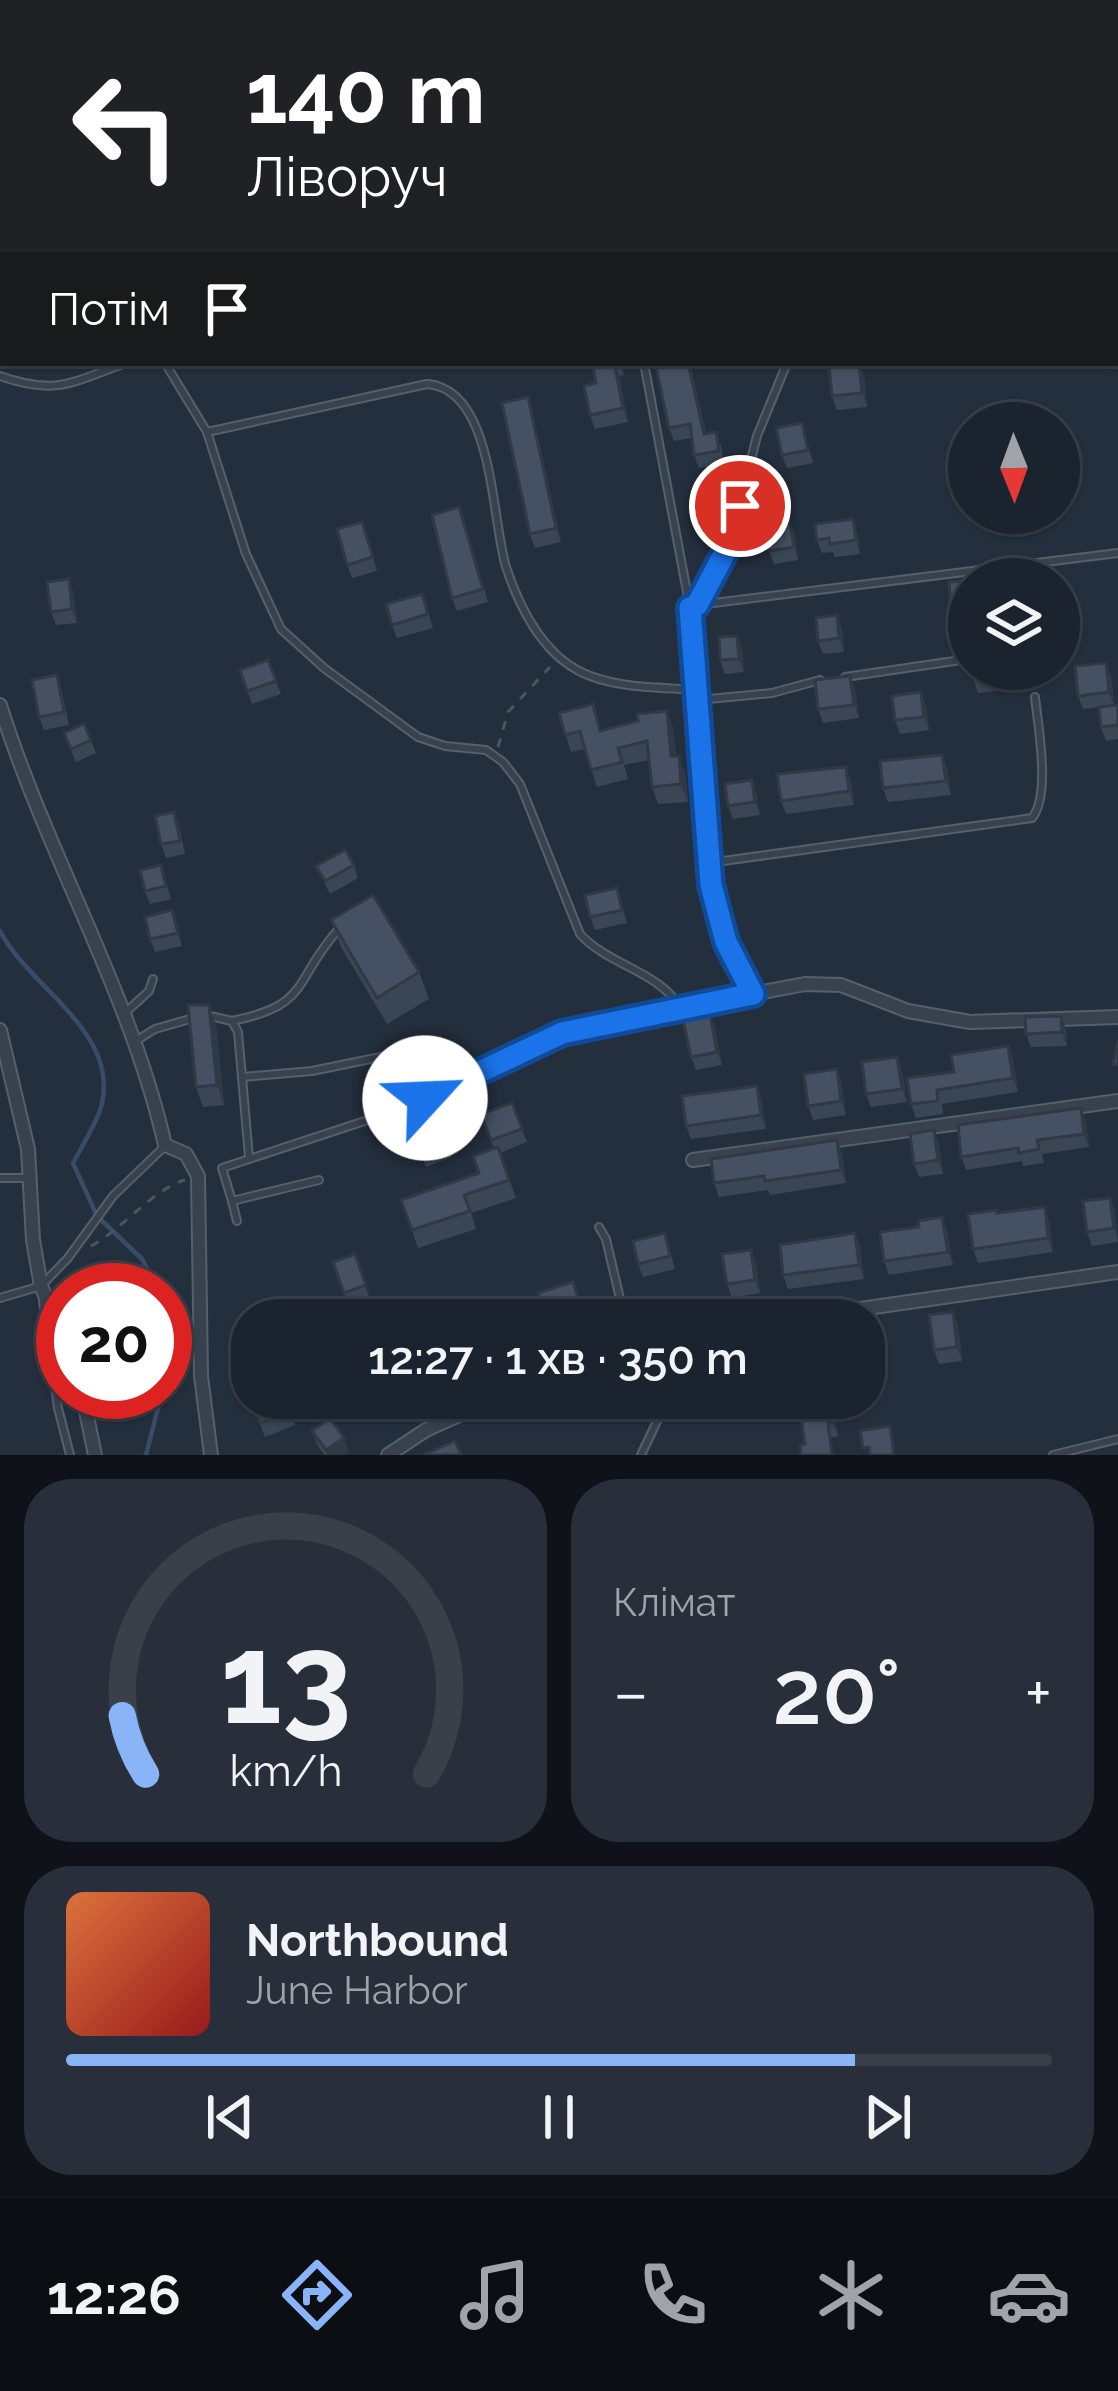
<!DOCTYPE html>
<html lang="uk">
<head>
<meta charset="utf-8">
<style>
  :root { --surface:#1b232e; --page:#282f3a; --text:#f1f3f6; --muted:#a0a4aa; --line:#39404a; --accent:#8ab4f8 }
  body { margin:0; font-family:Raleway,sans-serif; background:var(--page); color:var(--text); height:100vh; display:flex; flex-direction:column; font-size:45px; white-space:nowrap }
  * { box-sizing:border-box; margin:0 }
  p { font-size:39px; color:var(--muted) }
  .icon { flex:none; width:66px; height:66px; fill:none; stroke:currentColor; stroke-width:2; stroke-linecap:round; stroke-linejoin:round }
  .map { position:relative; height:1455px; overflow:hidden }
  .sheet { display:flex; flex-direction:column; gap:24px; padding:24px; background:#0f1319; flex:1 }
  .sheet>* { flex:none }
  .guide { position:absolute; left:0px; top:0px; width:1119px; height:366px; box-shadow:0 3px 9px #0004,0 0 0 3px var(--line); background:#202124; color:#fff; overflow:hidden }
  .needle { width:78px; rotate:179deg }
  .fabs { position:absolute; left:948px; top:402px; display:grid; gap:24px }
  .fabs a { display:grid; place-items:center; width:132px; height:132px; border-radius:50%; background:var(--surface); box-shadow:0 3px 9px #0004,0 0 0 3px var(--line); font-size:60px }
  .speed { position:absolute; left:36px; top:1263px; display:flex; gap:24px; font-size:60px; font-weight:700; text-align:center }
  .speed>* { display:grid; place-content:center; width:156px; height:156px; border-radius:50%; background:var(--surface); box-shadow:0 3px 9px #0004,0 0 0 3px var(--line); line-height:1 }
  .speed .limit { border:18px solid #d22; background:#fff; color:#111 }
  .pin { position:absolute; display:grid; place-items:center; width:102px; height:102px; color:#fff; margin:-51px; border:6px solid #fff; border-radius:50%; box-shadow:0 3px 12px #0007 }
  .me { position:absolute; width:132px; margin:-66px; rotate:65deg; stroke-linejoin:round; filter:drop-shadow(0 0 9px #0008) }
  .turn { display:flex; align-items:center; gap:42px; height:252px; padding:0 48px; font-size:54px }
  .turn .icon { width:156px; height:156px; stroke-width:2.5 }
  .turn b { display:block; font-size:84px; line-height:102px }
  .then { display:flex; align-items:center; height:114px; padding:0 48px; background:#0003; gap:24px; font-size:45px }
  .big { font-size:90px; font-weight:600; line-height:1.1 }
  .sheet .tile { flex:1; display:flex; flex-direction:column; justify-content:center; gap:18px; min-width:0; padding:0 42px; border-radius:48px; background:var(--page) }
  .sheet .dial { align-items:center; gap:0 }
  .dial svg { height:312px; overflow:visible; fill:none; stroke:var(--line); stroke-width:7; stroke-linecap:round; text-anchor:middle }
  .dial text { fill:var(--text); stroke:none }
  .song { display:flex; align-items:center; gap:36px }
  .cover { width:144px; height:144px; border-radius:18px; background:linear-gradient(135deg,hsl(20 70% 55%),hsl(0 70% 35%)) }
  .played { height:12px; border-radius:6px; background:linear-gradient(90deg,var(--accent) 80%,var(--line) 80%) }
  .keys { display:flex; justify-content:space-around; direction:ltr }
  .heat { display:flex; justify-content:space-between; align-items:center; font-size:66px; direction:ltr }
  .sheet .tiles { flex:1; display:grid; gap:24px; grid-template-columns:1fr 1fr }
  .tile:last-child { grid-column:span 2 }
  .trip { position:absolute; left:231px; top:1299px; width:654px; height:120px; border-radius:48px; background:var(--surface); box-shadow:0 3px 9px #0004,0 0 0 3px var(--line); font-weight:600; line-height:120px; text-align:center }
  .menu { display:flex; height:192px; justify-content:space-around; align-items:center; background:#0b0e12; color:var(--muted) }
  .menu .icon { width:84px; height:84px }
  .menu .active { color:var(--accent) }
  .menu b { font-size:54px; color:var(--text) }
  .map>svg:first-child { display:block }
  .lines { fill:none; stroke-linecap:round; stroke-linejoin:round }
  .stream { stroke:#394c67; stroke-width:4.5 }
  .lane-casing { stroke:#565f6c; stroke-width:10 }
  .street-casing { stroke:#565f6c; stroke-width:16 }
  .path { stroke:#44595c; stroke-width:3; stroke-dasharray:9 9; stroke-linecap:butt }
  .lane { stroke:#38414e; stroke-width:6 }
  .street { stroke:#38414e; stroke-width:12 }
  .wall { fill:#3b4654 }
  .shaded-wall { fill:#303945 }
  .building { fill:#455162; stroke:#303945; stroke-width:3 }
  .route-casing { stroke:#114b97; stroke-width:30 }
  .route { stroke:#1a73e8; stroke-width:21 }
</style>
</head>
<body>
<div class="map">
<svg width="1118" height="1455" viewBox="0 0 1118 1455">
  <rect width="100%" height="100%" fill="#242f3e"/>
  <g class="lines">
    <g class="stream">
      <path d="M0,931C30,989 127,1036 99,1113C92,1130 82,1147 73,1163L97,1216L142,1259L159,1290"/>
      <path d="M165,1315L170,1344L165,1383"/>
      <path d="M146,1455L162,1392"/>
    </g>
    <g class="lane-casing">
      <g id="lane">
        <path d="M111,0L112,3"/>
        <path d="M165,363L207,432L246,554L281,629L324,668L418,737L445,746L486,750L503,762L520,784L580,934C608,965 658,971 680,1007"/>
        <path d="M644,363L690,608L711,885L726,942L751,991"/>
        <path d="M0,376C57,396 72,382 126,363"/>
        <path d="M207,432L427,384C494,389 491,517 506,567C519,606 541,651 579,671C614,689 659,687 697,690"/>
        <path d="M696,605L729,546L757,436L787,363"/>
        <path d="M697,605L1118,553"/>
        <path d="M845,677L961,660"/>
        <path d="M698,700L772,693L820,680"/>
        <path d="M709,863L1032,818C1051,795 1038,726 1035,697"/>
        <path d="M126,1012L149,991L153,979"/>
        <path d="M210,1016L232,1021L238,1032L249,1157"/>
        <path d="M232,1021C311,1005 293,981 337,931"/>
        <path d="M134,1042L155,1029L197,1017"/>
        <path d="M242,1077L312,1071L400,1053L410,1058L425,1098"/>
        <path d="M0,1178H27"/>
        <path d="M319,1180L232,1201L222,1168L392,1112L438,1092"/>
        <path d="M232,1201L237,1221"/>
        <path d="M599,1227L606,1239L625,1320"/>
        <path d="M0,1298L41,1286L68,1258L113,1196L165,1146"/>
        <path d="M43,1301L58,1408L70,1455"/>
        <path d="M641,1455L668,1398"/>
        <path d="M1053,1455L1118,1439"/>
      </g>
    </g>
    <g class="street-casing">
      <g id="street">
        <path d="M0,705C47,855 130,992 165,1145L186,1154L198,1176L201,1376L211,1455"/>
        <path d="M0,1030L28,1149L33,1240L41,1286L63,1338"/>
        <path d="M441,1090L537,1043L579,1027L805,984L841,985L908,1011L970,1022L1118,1017"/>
        <path d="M693,1160L1118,1101"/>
        <path d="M783,1320L1118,1272"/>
        <path d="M82,1392L95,1455"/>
        <path d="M388,1455L426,1430L497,1398"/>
      </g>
    </g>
    <g class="path">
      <path d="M883,3L885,0"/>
      <path d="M1116,106H1118"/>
      <path d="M498,747L508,712L550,667"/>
      <path d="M91,1246C123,1229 153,1189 185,1180"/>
    </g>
    <use href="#lane" class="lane"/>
    <use href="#street" class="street"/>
  </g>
  <g class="wall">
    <path d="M592,363H621L624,375L619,376L628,422L595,429L590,415L596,383Z"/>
    <path d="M690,363L706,433L721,445L724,464L699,468L694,455L692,438L674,441L669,428Z"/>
    <path d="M864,376L867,407L837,410L832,396Z"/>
    <path d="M528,397L532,410L561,542L535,548L530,534Z"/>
    <path d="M802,423L813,463L787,468L782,455Z"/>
    <path d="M789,518L794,532L798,560L774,564L769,551Z"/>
    <path d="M853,519L857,532L860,554L835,557L833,552L822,553L817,540Z"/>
    <path d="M464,521L488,602L457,611L452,598Z"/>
    <path d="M367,535L377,571L352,578L347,565Z"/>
    <path d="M69,579L73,592L77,623L56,625L51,612Z"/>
    <path d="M969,580V622L956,624L951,610Z"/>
    <path d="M422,594L433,628L397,638L392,625Z"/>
    <path d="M842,629L844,652L823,654L818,641Z"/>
    <path d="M742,649L744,672L725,674L720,660Z"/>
    <path d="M268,660L281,694L252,704L240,670Z"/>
    <path d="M972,669H1003L1005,690L978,693L973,679Z"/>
    <path d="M1111,676L1114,705H1118V739L1106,741L1101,727L1099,707L1083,709L1078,696Z"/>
    <path d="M61,688L69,725L44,730L39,717Z"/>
    <path d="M855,689L859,718L823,723L818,709Z"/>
    <path d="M926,706L929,730L900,734L895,720Z"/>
    <path d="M667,711L673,728L676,756L685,773L688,802L658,804L652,787L649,760L624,765L628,779L597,787L585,749L571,752L559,713L601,731Z"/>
    <path d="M84,724L96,753L76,762L64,733Z"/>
    <path d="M846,767L851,781L854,805L786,814L781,801Z"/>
    <path d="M947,768L951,795L888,802L883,788Z"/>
    <path d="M757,794L760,815L733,819L728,806Z"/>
    <path d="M179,826L185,854L166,858L161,844Z"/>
    <path d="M161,865L171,899L150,904L145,891Z"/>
    <path d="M354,865L358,878L330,894L316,866Z"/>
    <path d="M617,888L627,923L595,930L590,917Z"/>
    <path d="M172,910L182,946L155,952L150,939Z"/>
    <path d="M331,920L419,972L429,999L387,1024L341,947Z"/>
    <path d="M710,1014L715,1028L722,1065L696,1070L691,1057Z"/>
    <path d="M216,1025L224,1105L203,1107L196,1087Z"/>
    <path d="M1066,1029L1067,1046L1031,1047L1026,1034Z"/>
    <path d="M1008,1046L1013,1059L1018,1092L942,1104L943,1114L916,1118L911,1104L954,1072Z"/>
    <path d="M837,1069L841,1082L846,1115L813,1120L808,1106Z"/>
    <path d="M902,1071L907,1102L871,1107L866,1094Z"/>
    <path d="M757,1086L761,1099L766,1129L691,1139L686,1126Z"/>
    <path d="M512,1103L527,1142L500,1153L516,1198L471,1213L476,1229L418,1248L401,1200L479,1173L494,1149L481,1114Z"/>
    <path d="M438,1119L452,1157L426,1167L412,1128Z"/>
    <path d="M1086,1122L1089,1147L1042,1154L1044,1163L1023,1166L1022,1161L966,1170L961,1157Z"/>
    <path d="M934,1130L939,1144L943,1174L919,1177L914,1164Z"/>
    <path d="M842,1153L846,1183L770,1195L768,1190L719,1197L714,1183Z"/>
    <path d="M1115,1211L1118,1242L1092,1246L1087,1232Z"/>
    <path d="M942,1217L947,1230L953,1265L889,1275L884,1261L919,1227Z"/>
    <path d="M1049,1221L1053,1252L978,1263L973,1249Z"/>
    <path d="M665,1233L675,1269L643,1277L638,1264Z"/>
    <path d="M855,1233L860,1247L864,1279L788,1289L783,1275Z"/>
    <path d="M751,1250L756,1264L760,1293L732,1298L727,1284Z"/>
    <path d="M355,1254L370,1299L349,1306L333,1262Z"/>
    <path d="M573,1282L585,1320H547Z"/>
    <path d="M958,1325L962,1361L939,1364L934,1350Z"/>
    <path d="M233,1359L252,1398H320L290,1410L295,1425L265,1437L249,1395L242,1396Z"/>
    <path d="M798,1398H832L838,1436L805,1444Z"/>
    <path d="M312,1431L344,1438L349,1452L344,1455H324L317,1444Z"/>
  </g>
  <g class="shaded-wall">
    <path d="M614,363L619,376L628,422L623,408Z"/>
    <path d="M688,363H690L709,447L704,434Z"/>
    <path d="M859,363L864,376L867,407L862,393Z"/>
    <path d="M528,397L532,410L561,542L556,528Z"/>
    <path d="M789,518L794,532L798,560L794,547Z"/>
    <path d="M853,519L857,532L860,554L856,540Z"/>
    <path d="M69,579L73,592L77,623L72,609Z"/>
    <path d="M837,615L842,629L844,652L839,638Z"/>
    <path d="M737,636L742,649L744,672L739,659Z"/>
    <path d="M1106,663L1111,676L1114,706L1109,692Z"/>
    <path d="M999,669H1003L1005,690L1000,677Z"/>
    <path d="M850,676L855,689L859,718L854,705Z"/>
    <path d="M921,692L926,706L929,730L924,717Z"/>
    <path d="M667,711L673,728L677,773L671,756Z"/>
    <path d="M942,755L947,768L951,795L946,781Z"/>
    <path d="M679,756L685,773L688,802L681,784Z"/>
    <path d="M846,767L851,781L854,805L849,791Z"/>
    <path d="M752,780L757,794L760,815L755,802Z"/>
    <path d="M209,1005L216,1025L224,1105L217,1085Z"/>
    <path d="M710,1014L715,1028L722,1065L717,1052Z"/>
    <path d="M1061,1016L1066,1029L1067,1046L1062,1032Z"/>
    <path d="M1008,1046L1013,1059L1018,1092L1013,1078Z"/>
    <path d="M897,1057L902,1071L907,1102L902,1089Z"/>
    <path d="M837,1069L841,1082L846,1115L841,1101Z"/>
    <path d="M757,1086L761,1099L766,1129L761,1115Z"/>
    <path d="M1081,1108L1086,1122L1089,1147L1084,1134Z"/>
    <path d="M934,1130L939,1144L943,1174L938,1160Z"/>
    <path d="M837,1140L842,1153L846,1183L841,1170Z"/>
    <path d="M1110,1198L1115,1211L1118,1240L1114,1228Z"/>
    <path d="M1045,1207L1049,1221L1053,1252L1048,1238Z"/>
    <path d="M942,1217L947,1230L953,1265L948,1252Z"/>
    <path d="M855,1233L860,1247L864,1279L859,1265Z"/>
    <path d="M751,1250L756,1264L760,1293L755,1280Z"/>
    <path d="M953,1312L958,1325L962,1361L957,1347Z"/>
    <path d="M830,1398H832L834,1403L838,1436L833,1423Z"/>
    <path d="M344,1438L349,1452L344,1455H327L326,1450Z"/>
  </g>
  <g class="building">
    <path d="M592,363H614L623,408L590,415L584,386L596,383Z"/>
    <path d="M655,363H688L704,434L716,432L719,451L694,455L690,424L669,428Z"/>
    <path d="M859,363L862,393L832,396L829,366Z"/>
    <path d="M528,397L556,528L530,534L502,403Z"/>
    <path d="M802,423L808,450L782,455L776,428Z"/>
    <path d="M459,507L483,589L452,598L432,515Z"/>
    <path d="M789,518L794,547L769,551L765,522Z"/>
    <path d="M853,519L856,540L830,544L829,538L817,540L815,524Z"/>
    <path d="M362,522L373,557L347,565L337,529Z"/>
    <path d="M69,579L72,609L51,612L47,582Z"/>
    <path d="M969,580V608L951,610L949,582Z"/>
    <path d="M422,594L428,614L392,625L386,604Z"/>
    <path d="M837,615L839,638L818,641L816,618Z"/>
    <path d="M737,636L739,659L720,660L719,637Z"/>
    <path d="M268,660L276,681L247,691L240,670Z"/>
    <path d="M1106,663L1109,692L1078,696L1075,666Z"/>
    <path d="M972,669H999L1000,677L973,679Z"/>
    <path d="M57,675L64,712L39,717L32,680Z"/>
    <path d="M850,676L854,705L818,709L815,680Z"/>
    <path d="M921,692L924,717L895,720L892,696Z"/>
    <path d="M593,704L600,731L638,721L637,714L667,711L671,756H679L681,784L652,787L647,741L618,748L622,762L591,770L580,731L565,735L559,713Z"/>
    <path d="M1118,705V725L1101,727L1099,707Z"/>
    <path d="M84,724L91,740L71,749L64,733Z"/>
    <path d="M942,755L946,781L883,788L880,761Z"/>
    <path d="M846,767L849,791L781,801L777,774Z"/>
    <path d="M752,780L755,802L728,806L725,784Z"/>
    <path d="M174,812L180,841L161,844L155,816Z"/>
    <path d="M345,850L354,865L325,881L316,866Z"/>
    <path d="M161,865L166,886L145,891L140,870Z"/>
    <path d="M617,888L622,910L590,917L585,895Z"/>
    <path d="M373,895L419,972L377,998L331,920Z"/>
    <path d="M172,910L178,933L150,939L145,917Z"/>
    <path d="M188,1005H209L217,1085L196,1087Z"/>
    <path d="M710,1014L717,1052L691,1057L683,1020Z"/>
    <path d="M1061,1016L1062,1032L1026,1034L1025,1017Z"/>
    <path d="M1118,1040V1065L1113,1064Z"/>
    <path d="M1008,1046L1013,1078L937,1090L938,1101L911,1104L907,1078L954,1072L951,1055Z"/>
    <path d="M897,1057L902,1089L866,1094L862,1062Z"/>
    <path d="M837,1069L841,1101L808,1106L804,1074Z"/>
    <path d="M757,1086L761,1115L686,1126L682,1096Z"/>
    <path d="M512,1103L522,1129L491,1140L481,1114Z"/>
    <path d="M1081,1108L1084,1134L1037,1140L1039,1149L1019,1153L1018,1148L961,1157L958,1125Z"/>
    <path d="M438,1119L447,1144L421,1153L412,1128Z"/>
    <path d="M934,1130L938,1160L914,1164L910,1134Z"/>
    <path d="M837,1140L841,1170L765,1181L764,1176L714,1183L711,1159Z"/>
    <path d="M498,1147L509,1180L464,1195L470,1211L412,1230L401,1200L479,1173L473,1156Z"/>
    <path d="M1110,1198L1114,1228L1087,1232L1083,1201Z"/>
    <path d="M1045,1207L1048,1238L973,1249L968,1214L997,1210V1213Z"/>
    <path d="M942,1217L948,1252L884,1261L880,1232L919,1227L918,1221Z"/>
    <path d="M665,1233L670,1256L638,1264L633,1241Z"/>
    <path d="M855,1233L859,1265L783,1275L780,1245Z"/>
    <path d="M751,1250L755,1280L727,1284L722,1254Z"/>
    <path d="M355,1254L366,1285L344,1293L333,1262Z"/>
    <path d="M573,1282L582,1310L547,1320L538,1293Z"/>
    <path d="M508,1303L516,1320H485L488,1319L485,1313Z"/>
    <path d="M953,1312L957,1347L934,1350L929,1315Z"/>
    <path d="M252,1355V1398H285L290,1412L260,1423L244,1381L238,1382L233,1359Z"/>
    <path d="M798,1398H830L833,1423H828L832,1455H801L800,1445L805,1444Z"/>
    <path d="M330,1418L344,1438L326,1450L312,1431Z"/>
    <path d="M890,1426L894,1455H870L869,1447L863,1448L860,1431Z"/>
    <path d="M455,1441L461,1455H425V1454Z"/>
  </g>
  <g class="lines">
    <g class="route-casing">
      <path id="route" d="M425,1098L562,1033L753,994L726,942L711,885L690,608L697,605L729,545L740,506"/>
    </g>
    <use href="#route" class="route"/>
  </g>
</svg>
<div class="fabs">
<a><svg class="needle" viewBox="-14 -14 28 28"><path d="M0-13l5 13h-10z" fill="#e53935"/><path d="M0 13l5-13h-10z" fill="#a0a4aa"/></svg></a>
<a><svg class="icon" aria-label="layers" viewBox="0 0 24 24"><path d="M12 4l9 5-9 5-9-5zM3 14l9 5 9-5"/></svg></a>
</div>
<div class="speed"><div class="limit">20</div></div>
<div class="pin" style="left:740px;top:506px;background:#d93025"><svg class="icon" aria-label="arrive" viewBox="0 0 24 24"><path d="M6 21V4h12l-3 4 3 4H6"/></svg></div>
<svg class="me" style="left:425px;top:1098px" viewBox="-20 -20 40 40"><circle r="19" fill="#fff"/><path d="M0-13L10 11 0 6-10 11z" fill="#1a73e8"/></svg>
<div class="trip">12:27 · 1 хв · 350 m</div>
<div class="guide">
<div class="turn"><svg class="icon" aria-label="left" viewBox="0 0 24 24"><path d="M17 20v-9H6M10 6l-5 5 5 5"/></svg><div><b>140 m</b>Ліворуч</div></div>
<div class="then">Потім<svg class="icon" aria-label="arrive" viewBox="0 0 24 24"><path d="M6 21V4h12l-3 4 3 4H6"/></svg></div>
</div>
</div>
<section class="sheet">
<div class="tiles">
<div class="tile dial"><svg viewBox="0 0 100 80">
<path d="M14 69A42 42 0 1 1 86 69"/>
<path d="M14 69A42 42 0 0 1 8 54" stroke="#8ab4f8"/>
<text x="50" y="56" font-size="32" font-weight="700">13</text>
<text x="50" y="72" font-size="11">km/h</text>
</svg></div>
<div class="tile"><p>Клімат</p>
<div class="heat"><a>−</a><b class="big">20°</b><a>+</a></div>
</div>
<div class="tile">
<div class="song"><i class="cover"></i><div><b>Northbound</b><p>June Harbor</p></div></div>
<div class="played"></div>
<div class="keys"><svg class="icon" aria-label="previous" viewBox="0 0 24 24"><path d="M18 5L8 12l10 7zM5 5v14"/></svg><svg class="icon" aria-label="pause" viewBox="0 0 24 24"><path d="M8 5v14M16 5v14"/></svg><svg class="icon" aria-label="next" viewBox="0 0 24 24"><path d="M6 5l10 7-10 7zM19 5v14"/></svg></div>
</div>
</div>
</section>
<nav class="menu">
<b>12:26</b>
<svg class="icon active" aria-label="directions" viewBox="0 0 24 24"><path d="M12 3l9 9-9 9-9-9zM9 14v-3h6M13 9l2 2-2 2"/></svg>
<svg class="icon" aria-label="music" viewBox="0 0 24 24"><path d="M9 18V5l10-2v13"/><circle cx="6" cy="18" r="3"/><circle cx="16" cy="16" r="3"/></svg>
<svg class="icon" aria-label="phone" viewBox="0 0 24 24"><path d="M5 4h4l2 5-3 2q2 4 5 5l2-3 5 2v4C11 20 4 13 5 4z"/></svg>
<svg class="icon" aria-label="climate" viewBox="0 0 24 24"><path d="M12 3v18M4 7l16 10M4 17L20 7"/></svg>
<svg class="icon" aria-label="car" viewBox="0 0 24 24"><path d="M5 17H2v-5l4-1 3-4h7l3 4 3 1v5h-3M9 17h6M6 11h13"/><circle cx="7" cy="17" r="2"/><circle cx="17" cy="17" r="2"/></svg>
</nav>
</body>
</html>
